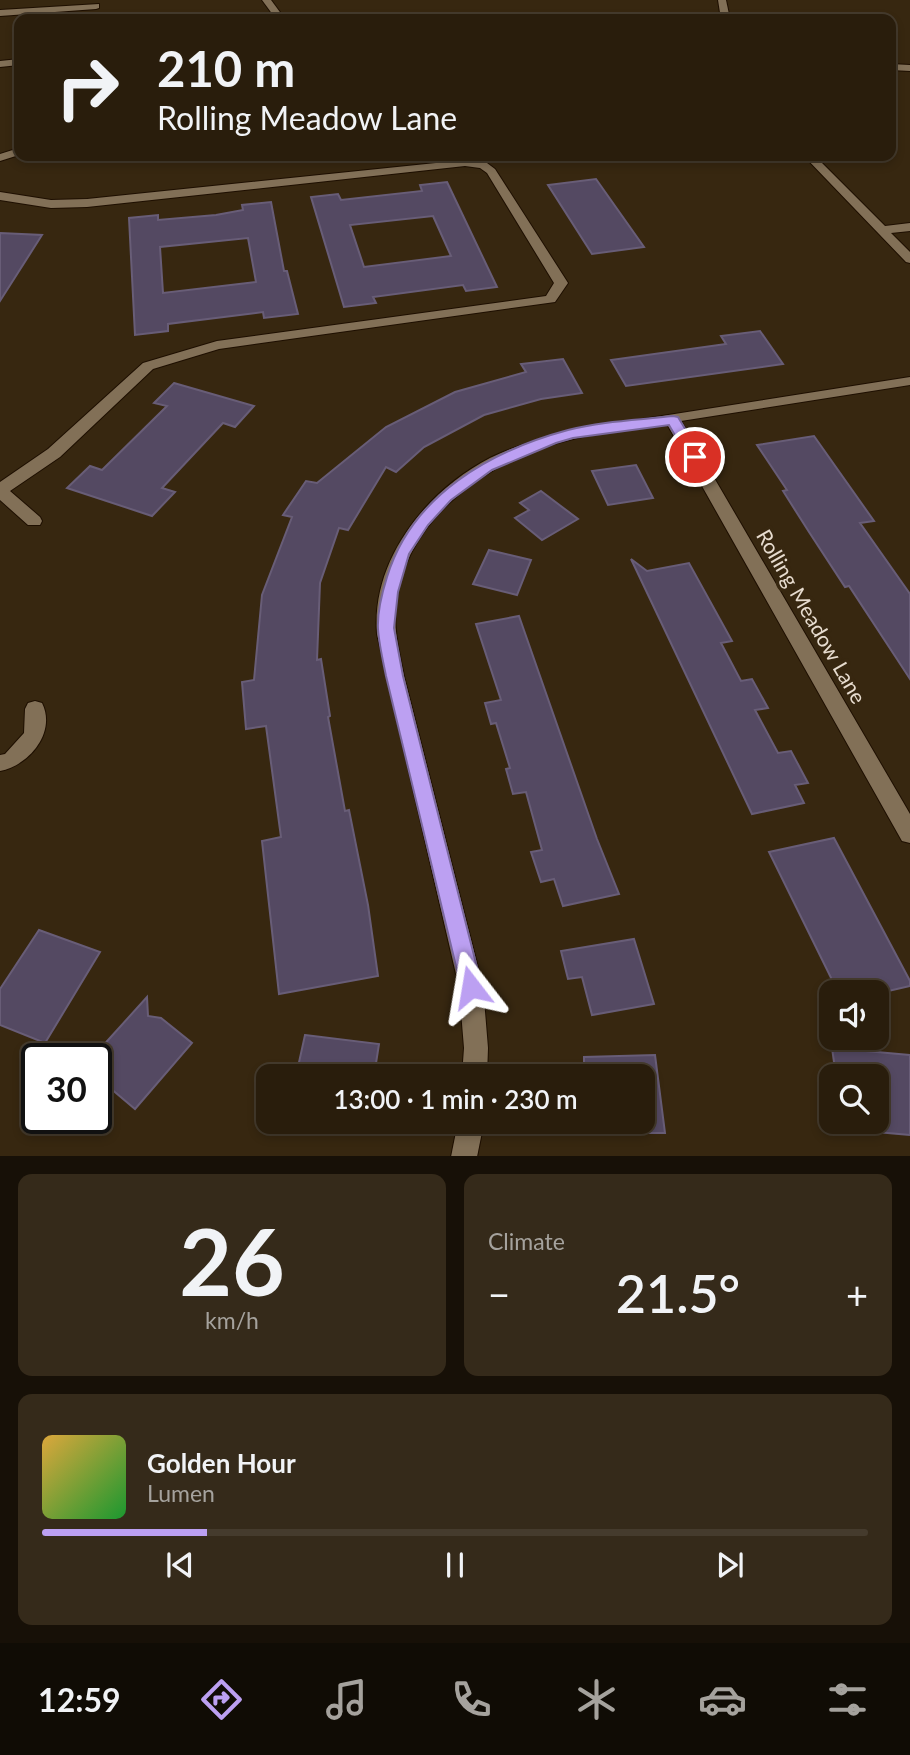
<!DOCTYPE html>
<html lang="en">
<head>
<meta charset="utf-8">
<style>
  :root { --surface:#291d0c; --page:#352a1a; --text:#f1f3f6; --muted:#a5a29d; --line:#453b2d; --accent:#bca0f2 }
  body { margin:0; font-family:Lato,sans-serif; background:var(--page); color:var(--text); height:100vh; display:flex; flex-direction:column; font-size:26px; white-space:nowrap }
  * { box-sizing:border-box; margin:0 }
  p { font-size:23px; color:var(--muted) }
  .icon { flex:none; width:38px; height:38px; fill:none; stroke:currentColor; stroke-width:2; stroke-linecap:round; stroke-linejoin:round }
  .map { position:relative; height:1156px; overflow:hidden }
  .side { display:flex; flex-direction:column; gap:18px; padding:18px; background:#171007; flex:1 }
  .side>* { flex:none }
  .top-card { position:absolute; left:14px; top:14px; width:882px; height:147px; border-radius:14px; box-shadow:0 4px 10px #0003,0 0 0 2px var(--line); background:#291d0c; color:var(--text); overflow:hidden }
  .tools { position:absolute; left:819px; top:980px; display:grid; gap:14px }
  .tools a { display:grid; place-items:center; width:70px; height:70px; border-radius:14px; background:var(--surface); box-shadow:0 4px 10px #0003,0 0 0 2px var(--line); font-size:35px }
  .speed { position:absolute; left:21px; top:1043px; display:flex; gap:14px; font-size:35px; font-weight:700; text-align:center }
  .speed>* { display:grid; place-content:center; width:91px; height:91px; border-radius:50%; background:var(--surface); box-shadow:0 4px 10px #0003,0 0 0 2px var(--line); line-height:1 }
  .speed .limit { border:4px solid #111; border-radius:10px; background:#fff; color:#111 }
  .pin { position:absolute; display:grid; place-items:center; width:60px; height:60px; color:#fff; margin:-30px; border:4px solid #fff; border-radius:50%; box-shadow:0 2px 7px #0007 }
  .me { position:absolute; width:77px; margin:-38px; rotate:346deg; stroke-linejoin:round; filter:drop-shadow(0 0 5px #0008) }
  .turn { display:flex; align-items:center; gap:24px; height:147px; padding:0 28px; font-size:32px }
  .turn .icon { width:91px; height:91px; stroke-width:2.5 }
  .turn b { display:block; font-size:49px; line-height:60px }
  .big { font-size:52px; font-weight:600; line-height:1.1 }
  .side .tile { flex:1; display:flex; flex-direction:column; justify-content:center; gap:10px; min-width:0; padding:0 24px; border-radius:14px; background:var(--page) }
  .side .dial { align-items:center; gap:0 }
  .dial b { font-size:91px; line-height:1 }
  .song { display:flex; align-items:center; gap:21px }
  .cover { width:84px; height:84px; border-radius:10px; background:linear-gradient(135deg,hsl(40 70% 55%),hsl(130 70% 35%)) }
  .played { height:7px; border-radius:4px; background:linear-gradient(90deg,var(--accent) 20%,var(--line) 20%) }
  .keys { display:flex; justify-content:space-around; direction:ltr }
  .heat { display:flex; justify-content:space-between; align-items:center; font-size:38px; direction:ltr }
  .side .tiles { flex:1; display:grid; gap:18px; grid-template-columns:1fr 1fr }
  .tile:last-child { grid-column:span 2 }
  .trip { position:absolute; left:256px; top:1064px; width:399px; height:70px; border-radius:14px; background:var(--surface); box-shadow:0 4px 10px #0003,0 0 0 2px var(--line); font-weight:600; line-height:70px; text-align:center }
  .tabs { display:flex; height:112px; justify-content:space-around; align-items:center; background:#100c05; color:var(--muted) }
  .tabs .icon { width:49px; height:49px }
  .tabs .active { color:var(--accent) }
  .tabs b { font-size:32px; color:var(--text) }
  .map>svg:first-child { display:block }
  .building { fill:#544962; stroke:#685d77; stroke-width:2; fill-rule:evenodd }
  .lines { fill:none; stroke-linecap:round; stroke-linejoin:round }
  .minor-casing { stroke:#1e0f00; stroke-width:2 }
  .minor { fill:#827057; fill-rule:evenodd }
  .route { fill:#bca0f2; stroke:#7a689d; stroke-width:2 }
  .labels { text-anchor:middle; dominant-baseline:central; stroke-width:7; stroke-linejoin:round; paint-order:stroke }
  .street-label { font-size:21px; fill:#e7dccf; stroke:#372710 }
</style>
</head>
<body>
<div class="map">
<svg width="910" height="1157" viewBox="0 0 910 1157">
  <rect width="100%" height="100%" fill="#372710"/>
  <g class="building">
    <path d="M596,179L644,247L592,254L548,185Z"/>
    <path d="M447,182L497,287L466,291L463,285L373,297L376,303L344,307L311,197L338,194L341,200L422,191L420,185ZM433,216L451,256L364,267L350,225Z"/>
    <path d="M271,202L284,271H287L298,314L264,318L263,312L168,324V331L135,335L129,218L158,215V220L216,215L243,210L242,205ZM248,238L256,282L163,293L160,247Z"/>
    <path d="M0,233L42,235L0,301Z"/>
    <path d="M760,331L783,364L626,386L611,360L726,344L721,336Z"/>
    <path d="M563,359L582,393L541,399L484,415L424,447L396,472L386,467L348,530L339,528L320,583L317,660L321,659L330,716L328,717L345,811L349,810L368,905L378,976L279,994L262,841L281,837L266,726L246,729L242,682L254,680L262,595L292,517L283,515L306,481L317,483L386,427L455,392L526,372L521,364Z"/>
    <path d="M174,383L254,406L235,427L223,423L162,488L175,492L152,516L67,488L90,466L102,470L167,406L154,403Z"/>
    <path d="M814,436L874,521L860,523L910,594V679L849,586L845,587L809,532L783,491L787,490L757,445Z"/>
    <path d="M636,465L653,498L608,505L592,471Z"/>
    <path d="M541,491L578,519L542,540L515,518L529,510L520,503Z"/>
    <path d="M489,550L531,560L517,595L473,584Z"/>
    <path d="M631,559L647,571L689,563L732,641L721,643L741,681L752,679L768,708L755,710L778,753L791,751L808,783L795,785L804,803L752,814Z"/>
    <path d="M519,616L597,839L619,894L563,906L554,879L541,882L531,852L542,850L526,792L513,794L506,769L510,768L496,723L491,724L485,703L501,700L476,624Z"/>
    <path d="M834,838L910,981V986L884,992H838L769,852Z"/>
    <path d="M39,930L100,952L45,1043L0,1025V989Z"/>
    <path d="M634,939L654,1004L592,1015L582,977L568,979L561,951Z"/>
    <path d="M147,997L148,1016L161,1018L192,1043L135,1109L97,1077L113,1060L100,1049Z"/>
    <path d="M305,1035L379,1044L374,1076H296Z"/>
    <path d="M832,1048L910,1055V1135L877,1132V1076H836Z"/>
    <path d="M655,1055L665,1133H642V1076H584V1057Z"/>
  </g>
  <g class="lines">
    <g class="minor-casing">
      <g id="minor">
        <path d="M262,0H271L285,19H276Z"/>
        <path d="M718,0H726L730,19H721Z"/>
        <path d="M99,4V8L96,9L0,16V10Z"/>
        <path d="M19,59V65L0,67V61Z"/>
        <path d="M891,64L910,65V71L891,70Z"/>
        <path d="M19,148V155L0,161V154Z"/>
        <path d="M804,156H815L885,226L910,223V231L891,233L910,252V263L906,262Z"/>
        <path d="M465,160L487,163L495,169L568,283L555,302L219,349L153,369L60,457L10,491L40,517L42,521L40,525H28L0,500V482L48,449L143,363L217,341L546,296L554,283L487,173L480,168L465,166L87,207L51,208L0,200V192L51,200L87,199Z"/>
        <path d="M910,377V385L681,421L910,814V843L902,841L667,424C636,429 604,431 573,439C492,458 408,514 396,602C393,628 399,651 404,676L483,987L488,1048L487,1076H462L464,1048L459,987L377,634C371,559 427,491 490,458C514,446 540,439 566,431Z"/>
        <path d="M35,701L42,703C57,733 28,766 0,771V755L5,754L24,733L25,709L28,703Z"/>
        <path d="M458,1122H484L477,1157H451Z"/>
      </g>
    </g>
    <use href="#minor" class="minor"/>
  </g>
  <path class="route" d="M673,416L678,417L702,457L700,461H690L669,425L573,438L556,443L492,470L451,500L428,525L409,554L398,592L394,628L403,676L482,987L479,994L471,997L464,994L461,987L386,676C383,661 379,644 378,629C377,612 382,593 387,577C412,495 490,451 568,430C602,421 639,420 673,416Z"/>
  <g class="labels">
    <g class="street-label">
      <text transform="translate(812 616) rotate(60)">Rolling Meadow Lane</text>
    </g>
  </g>
</svg>
<div class="tools">
<a><svg class="icon" aria-label="sound" viewBox="0 0 24 24"><path d="M4 9h4l5-4v14l-5-4H4zM17 9q2 3 0 6"/></svg></a>
<a><svg class="icon" aria-label="search" viewBox="0 0 24 24"><circle cx="10" cy="10" r="6"/><path d="M15 15l6 6"/></svg></a>
</div>
<div class="speed"><div class="limit">30</div></div>
<div class="pin" style="left:695px;top:457px;background:#d93025"><svg class="icon" aria-label="arrive" viewBox="0 0 24 24"><path d="M6 21V4h12l-3 4 3 4H6"/></svg></div>
<svg class="me" style="left:471px;top:987px" viewBox="-20 -20 40 40"><path d="M0-17L14 15 0 8-14 15z" fill="#bca0f2" stroke="#fff" stroke-width="4"/></svg>
<div class="trip">13:00 · 1 min · 230 m</div>
<div class="top-card">
<div class="turn"><svg class="icon" aria-label="right" viewBox="0 0 24 24"><path d="M7 20v-9h11M14 6l5 5-5 5"/></svg><div><b>210 m</b>Rolling Meadow Lane</div></div>
</div>
</div>
<section class="side">
<div class="tiles">
<div class="tile dial"><b>26</b><p>km/h</p></div>
<div class="tile"><p>Climate</p>
<div class="heat"><a>−</a><b class="big">21.5°</b><a>+</a></div>
</div>
<div class="tile">
<div class="song"><i class="cover"></i><div><b>Golden Hour</b><p>Lumen</p></div></div>
<div class="played"></div>
<div class="keys"><svg class="icon" aria-label="previous" viewBox="0 0 24 24"><path d="M18 5L8 12l10 7zM5 5v14"/></svg><svg class="icon" aria-label="pause" viewBox="0 0 24 24"><path d="M8 5v14M16 5v14"/></svg><svg class="icon" aria-label="next" viewBox="0 0 24 24"><path d="M6 5l10 7-10 7zM19 5v14"/></svg></div>
</div>
</div>
</section>
<nav class="tabs">
<b>12:59</b>
<svg class="icon active" aria-label="directions" viewBox="0 0 24 24"><path d="M12 3l9 9-9 9-9-9zM9 14v-3h6M13 9l2 2-2 2"/></svg>
<svg class="icon" aria-label="music" viewBox="0 0 24 24"><path d="M9 18V5l10-2v13"/><circle cx="6" cy="18" r="3"/><circle cx="16" cy="16" r="3"/></svg>
<svg class="icon" aria-label="phone" viewBox="0 0 24 24"><path d="M5 4h4l2 5-3 2q2 4 5 5l2-3 5 2v4C11 20 4 13 5 4z"/></svg>
<svg class="icon" aria-label="climate" viewBox="0 0 24 24"><path d="M12 3v18M4 7l16 10M4 17L20 7"/></svg>
<svg class="icon" aria-label="car" viewBox="0 0 24 24"><path d="M5 17H2v-5l4-1 3-4h7l3 4 3 1v5h-3M9 17h6M6 11h13"/><circle cx="7" cy="17" r="2"/><circle cx="17" cy="17" r="2"/></svg>
<svg class="icon" aria-label="filters" viewBox="0 0 24 24"><path d="M4 7h16M4 17h16"/><circle cx="9" cy="7" r="2"/><circle cx="15" cy="17" r="2"/></svg>
</nav>
</body>
</html>
